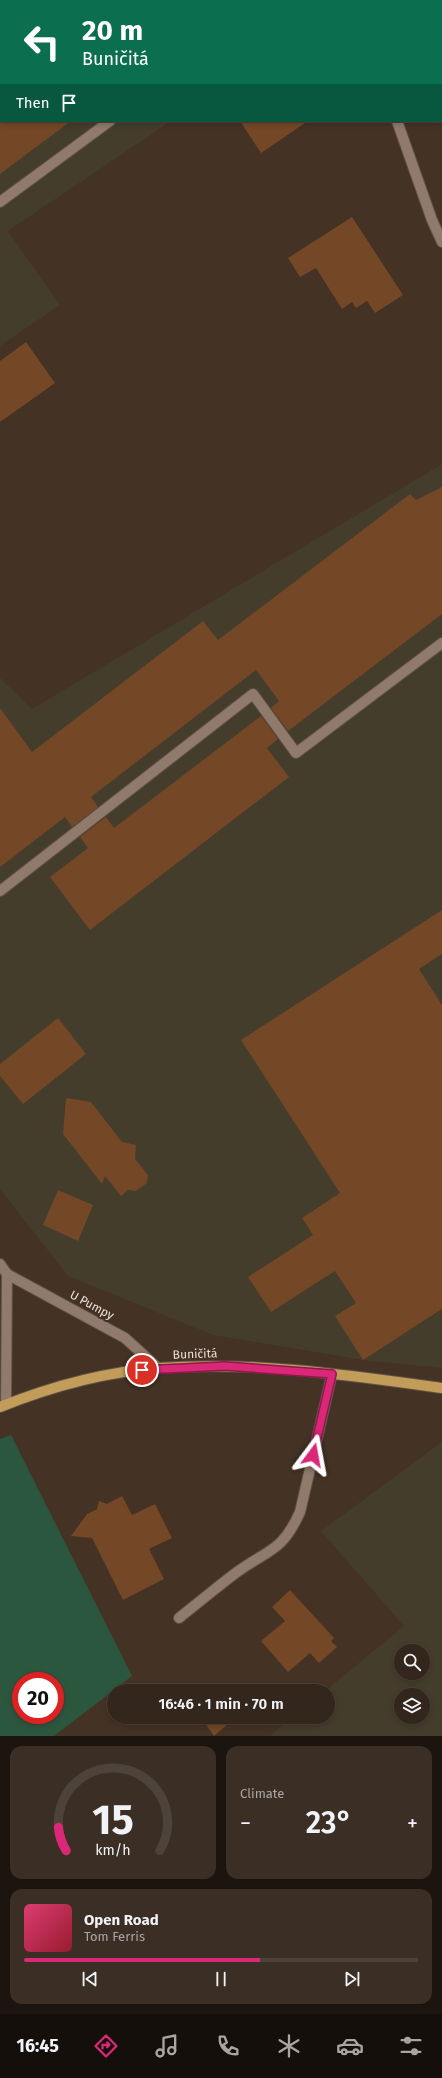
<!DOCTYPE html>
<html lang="en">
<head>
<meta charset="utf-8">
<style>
  :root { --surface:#33261c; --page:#3b2e25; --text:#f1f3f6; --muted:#a9a5a3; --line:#4e433b; --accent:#db2777 }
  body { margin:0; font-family:"Fira Sans",sans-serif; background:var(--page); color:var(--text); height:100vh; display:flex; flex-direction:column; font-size:15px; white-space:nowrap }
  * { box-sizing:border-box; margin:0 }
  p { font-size:13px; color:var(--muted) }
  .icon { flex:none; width:22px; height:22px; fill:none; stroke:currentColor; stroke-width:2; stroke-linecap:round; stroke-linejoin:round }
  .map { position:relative; height:1736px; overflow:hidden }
  .side { display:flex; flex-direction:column; gap:10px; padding:10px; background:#1c150f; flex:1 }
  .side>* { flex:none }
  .top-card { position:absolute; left:0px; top:0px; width:442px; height:122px; box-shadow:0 2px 6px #0003,0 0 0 1px var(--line); background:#0b6e4f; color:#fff; overflow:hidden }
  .controls { position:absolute; left:394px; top:1644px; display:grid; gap:8px }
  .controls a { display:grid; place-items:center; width:36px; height:36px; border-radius:50%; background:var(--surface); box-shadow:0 2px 6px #0003,0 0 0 1px var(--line); font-size:20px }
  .speed { position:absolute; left:12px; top:1672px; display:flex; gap:8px; font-size:20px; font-weight:700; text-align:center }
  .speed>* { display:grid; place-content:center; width:52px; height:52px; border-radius:50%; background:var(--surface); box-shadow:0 2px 6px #0003,0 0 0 1px var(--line); line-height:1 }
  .speed .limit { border:6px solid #d22; background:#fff; color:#111 }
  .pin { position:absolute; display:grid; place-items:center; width:34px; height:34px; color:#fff; margin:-17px; border:2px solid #fff; border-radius:50%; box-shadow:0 1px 4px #0007 }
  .me { position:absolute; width:44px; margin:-22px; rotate:13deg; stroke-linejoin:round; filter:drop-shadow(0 0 3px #0008) }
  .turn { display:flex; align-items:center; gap:14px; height:84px; padding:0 16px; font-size:18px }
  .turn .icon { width:52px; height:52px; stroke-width:2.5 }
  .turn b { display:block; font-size:28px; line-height:34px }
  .then { display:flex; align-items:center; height:38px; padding:0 16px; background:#0003; gap:8px; font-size:15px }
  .big { font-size:30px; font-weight:600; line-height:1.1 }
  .side .widget { flex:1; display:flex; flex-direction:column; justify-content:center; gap:6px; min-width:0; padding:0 14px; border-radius:12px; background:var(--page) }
  .side .dial { align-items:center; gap:0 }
  .dial svg { height:104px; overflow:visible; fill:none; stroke:var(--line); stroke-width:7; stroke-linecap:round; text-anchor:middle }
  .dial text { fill:var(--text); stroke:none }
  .song { display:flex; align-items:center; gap:12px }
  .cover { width:48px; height:48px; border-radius:6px; background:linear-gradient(135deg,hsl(340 70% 55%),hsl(350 70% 35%)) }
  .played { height:4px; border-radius:2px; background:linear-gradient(90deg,var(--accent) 60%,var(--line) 60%) }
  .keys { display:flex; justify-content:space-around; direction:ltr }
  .heat { display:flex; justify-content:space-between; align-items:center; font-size:22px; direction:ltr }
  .side .tiles { flex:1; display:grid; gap:10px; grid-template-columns:1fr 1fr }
  .widget:last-child { grid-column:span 2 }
  .trip { position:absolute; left:107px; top:1684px; width:228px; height:40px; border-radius:20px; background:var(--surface); box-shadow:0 2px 6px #0003,0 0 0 1px var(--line); font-weight:600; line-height:40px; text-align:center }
  .dock { display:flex; height:64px; justify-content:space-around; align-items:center; background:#140f0b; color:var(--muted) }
  .dock .icon { width:28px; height:28px }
  .dock .active { color:var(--accent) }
  .dock b { font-size:18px; color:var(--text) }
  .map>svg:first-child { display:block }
  .industrial { fill:#443d2c; fill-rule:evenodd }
  .green { fill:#2c573f; fill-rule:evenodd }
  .building { fill:#744726 }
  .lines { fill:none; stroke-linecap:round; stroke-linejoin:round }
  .minor-casing { stroke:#605146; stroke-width:12 }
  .major-casing { stroke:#605146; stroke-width:12 }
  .minor { stroke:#8f7a6b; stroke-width:10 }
  .major { stroke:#c29c59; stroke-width:10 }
  .rail { stroke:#98897e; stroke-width:3; stroke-dasharray:8 4; stroke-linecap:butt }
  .route-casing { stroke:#8e194d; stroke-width:10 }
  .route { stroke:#db2777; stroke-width:7 }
  .labels { text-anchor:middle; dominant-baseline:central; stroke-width:4; stroke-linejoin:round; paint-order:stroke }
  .street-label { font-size:12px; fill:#ece0d8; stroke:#443225 }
</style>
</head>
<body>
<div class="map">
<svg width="442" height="1736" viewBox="0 0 442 1736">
  <rect width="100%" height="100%" fill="#443225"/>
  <g class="industrial">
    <path d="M0,0L337,1H1V121H171L8,231L60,305L0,346Z"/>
    <path d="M442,464V1368L363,1360L213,1335L68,1276L0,1189V678L32,709Z"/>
    <path d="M442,1442V1736H270L293,1717H328V1691H325L404,1626L321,1531ZM401,1651H423V1673H401ZM401,1695H423V1717H401Z"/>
  </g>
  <path class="green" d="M11,1435L132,1676L54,1736H0V1439ZM21,1681H55V1715H21Z"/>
  <g class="building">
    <path d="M0,121H71L0,174Z"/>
    <path d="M240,121H308L261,153Z"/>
    <path d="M352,217L403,295L375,313L367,301L356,308L352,302L342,309L316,268L300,277L288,258Z"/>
    <path d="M26,342L55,383L0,422V361Z"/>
    <path d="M442,487V614L288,731L271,708L279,701L256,670L91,797L98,807L72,827L65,817L0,867V708L32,752L203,621L218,640L410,494L416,500Z"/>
    <path d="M261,716L278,739L267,748L289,777L90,930L50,877L88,848L80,837L106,817L114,828Z"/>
    <path d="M442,910V954L419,969L442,1005V1309L363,1360L335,1316L356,1303L335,1271L271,1312L248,1277L313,1235L302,1218L340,1193L241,1040Z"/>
    <path d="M58,1018L86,1054L23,1104L0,1076V1064Z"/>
    <path d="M66,1098L91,1102L122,1142L136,1145L135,1159L148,1175L147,1183L136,1191L128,1190L121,1196L105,1176L102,1184L63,1134Z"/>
    <path d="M58,1190L93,1205L78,1241L43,1225Z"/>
    <path d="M122,1496L132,1515L155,1504L172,1538L149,1549L164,1579L123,1600L92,1538L71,1536L87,1514L97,1509L99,1501L107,1504Z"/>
    <path d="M290,1590L334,1638L331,1641L337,1647L319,1663L310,1653L288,1672L261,1641L285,1621L272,1607Z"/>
    <path d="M201,1717H236L214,1736Z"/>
  </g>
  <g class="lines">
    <g class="minor-casing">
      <g id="minor">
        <path d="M346,0V1"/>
        <path d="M272,1L273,0"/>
        <path d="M441,3L442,6"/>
        <path d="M397,121L432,220L442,242"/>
        <path d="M0,202L110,121"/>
        <path d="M0,891L253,694L296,753L442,643"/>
        <path d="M0,1264L7,1274L6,1404"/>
        <path d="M7,1274L125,1338L158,1368"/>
        <path d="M179,1618C198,1603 217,1587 237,1572C269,1549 282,1552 300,1512L332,1374"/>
      </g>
    </g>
    <g class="major-casing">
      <path id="major" d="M0,1407C50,1387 104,1372 158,1368C253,1361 348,1375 442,1388"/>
    </g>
    <use href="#minor" class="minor"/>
    <use href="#major" class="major"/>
    <g class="rail">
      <path d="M392,0L393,1"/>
      <path d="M410,0V1"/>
      <path d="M441,72L442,74"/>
      <path d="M441,113L442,116"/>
    </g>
  </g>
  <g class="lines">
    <g class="route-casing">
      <path id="route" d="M142,1370L225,1366L332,1374L313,1455"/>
    </g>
    <use href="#route" class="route"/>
  </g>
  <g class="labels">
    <g class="street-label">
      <text transform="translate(92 1305) rotate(28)">U Pumpy</text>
      <text transform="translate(195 1354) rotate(-2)">Buničitá</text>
    </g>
  </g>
</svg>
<div class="controls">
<a><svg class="icon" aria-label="search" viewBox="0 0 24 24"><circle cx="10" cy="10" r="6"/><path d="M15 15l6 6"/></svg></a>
<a><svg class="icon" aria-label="layers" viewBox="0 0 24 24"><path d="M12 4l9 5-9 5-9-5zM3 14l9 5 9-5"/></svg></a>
</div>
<div class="speed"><div class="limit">20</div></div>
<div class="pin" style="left:142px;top:1370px;background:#d93025"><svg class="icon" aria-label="arrive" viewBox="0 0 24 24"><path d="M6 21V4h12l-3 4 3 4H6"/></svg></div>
<svg class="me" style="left:313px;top:1455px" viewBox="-20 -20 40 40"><path d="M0-17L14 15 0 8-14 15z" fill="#db2777" stroke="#fff" stroke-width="4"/></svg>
<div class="trip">16:46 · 1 min · 70 m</div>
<div class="top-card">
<div class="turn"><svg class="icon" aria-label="left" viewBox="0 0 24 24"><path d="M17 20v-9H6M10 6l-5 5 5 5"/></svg><div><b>20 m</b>Buničitá</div></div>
<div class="then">Then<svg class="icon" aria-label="arrive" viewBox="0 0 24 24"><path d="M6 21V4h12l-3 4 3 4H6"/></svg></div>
</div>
</div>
<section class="side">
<div class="tiles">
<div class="widget dial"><svg viewBox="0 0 100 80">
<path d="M14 69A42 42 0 1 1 86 69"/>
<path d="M14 69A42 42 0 0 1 8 51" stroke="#db2777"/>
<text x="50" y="56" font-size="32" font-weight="700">15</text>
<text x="50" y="72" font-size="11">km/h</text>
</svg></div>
<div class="widget"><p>Climate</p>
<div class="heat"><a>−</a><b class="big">23°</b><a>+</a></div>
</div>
<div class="widget">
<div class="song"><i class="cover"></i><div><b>Open Road</b><p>Tom Ferris</p></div></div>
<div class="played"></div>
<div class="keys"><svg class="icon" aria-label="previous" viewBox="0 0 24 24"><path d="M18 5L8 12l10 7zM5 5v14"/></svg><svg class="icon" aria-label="pause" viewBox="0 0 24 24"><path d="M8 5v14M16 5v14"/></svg><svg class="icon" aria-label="next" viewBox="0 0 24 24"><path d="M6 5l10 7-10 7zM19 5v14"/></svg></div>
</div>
</div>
</section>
<nav class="dock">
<b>16:45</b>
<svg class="icon active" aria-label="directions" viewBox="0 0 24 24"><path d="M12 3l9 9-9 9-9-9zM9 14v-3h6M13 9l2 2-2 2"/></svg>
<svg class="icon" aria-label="music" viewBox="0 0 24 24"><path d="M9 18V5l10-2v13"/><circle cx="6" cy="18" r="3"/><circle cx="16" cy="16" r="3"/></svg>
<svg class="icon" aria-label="phone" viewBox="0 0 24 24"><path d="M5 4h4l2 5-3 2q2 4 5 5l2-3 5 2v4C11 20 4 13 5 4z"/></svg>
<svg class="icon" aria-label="climate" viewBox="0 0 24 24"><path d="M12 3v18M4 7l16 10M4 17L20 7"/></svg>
<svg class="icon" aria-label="car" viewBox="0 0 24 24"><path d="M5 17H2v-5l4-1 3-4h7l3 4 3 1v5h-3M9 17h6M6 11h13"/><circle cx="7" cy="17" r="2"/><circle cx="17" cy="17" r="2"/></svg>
<svg class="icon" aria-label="filters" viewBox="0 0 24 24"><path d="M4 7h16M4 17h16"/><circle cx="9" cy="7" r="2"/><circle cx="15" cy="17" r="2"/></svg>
</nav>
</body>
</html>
